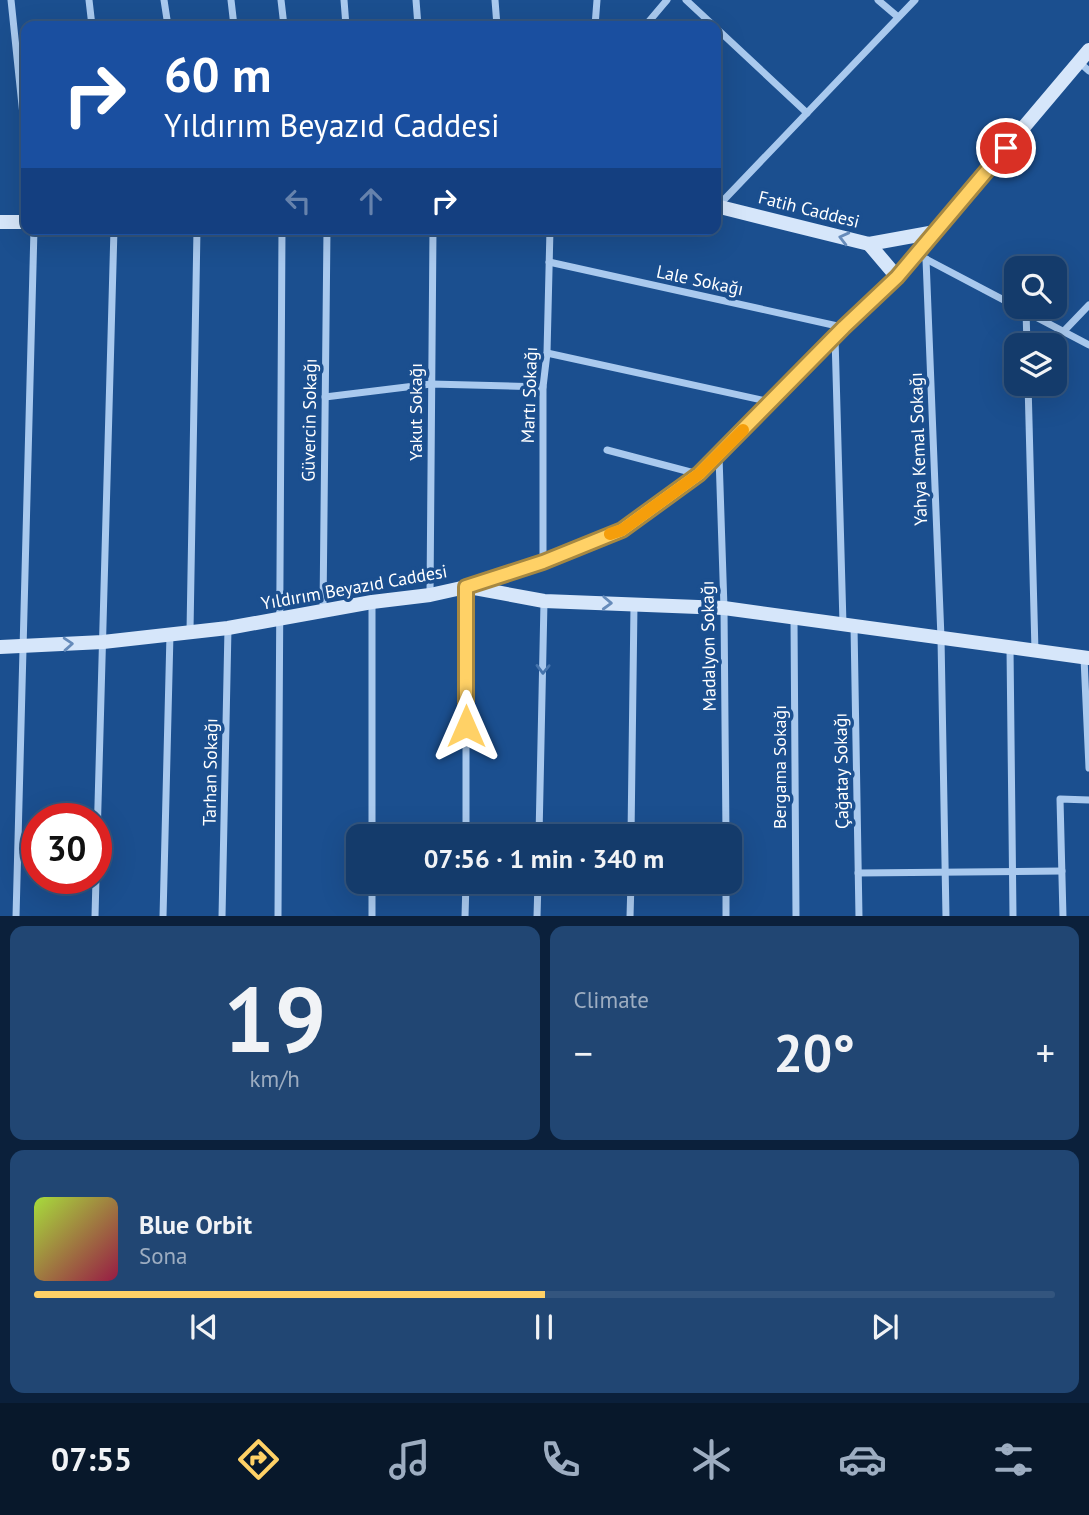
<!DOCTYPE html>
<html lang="en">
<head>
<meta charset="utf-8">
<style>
  :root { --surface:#143b6b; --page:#214673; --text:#f1f3f6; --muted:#9dadc1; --line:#33557e; --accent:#ffd166 }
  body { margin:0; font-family:"PT Sans",sans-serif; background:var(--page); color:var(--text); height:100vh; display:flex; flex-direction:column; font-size:26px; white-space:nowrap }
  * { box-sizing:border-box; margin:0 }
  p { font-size:23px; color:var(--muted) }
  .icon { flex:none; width:38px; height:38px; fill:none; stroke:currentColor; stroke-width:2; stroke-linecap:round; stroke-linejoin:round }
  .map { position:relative; height:916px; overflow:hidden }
  .drawer { display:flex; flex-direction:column; gap:10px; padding:10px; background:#0b203b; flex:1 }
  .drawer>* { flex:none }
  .top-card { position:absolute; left:21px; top:21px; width:700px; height:214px; border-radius:14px; box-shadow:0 7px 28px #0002,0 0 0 2px var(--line); background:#1a4fa0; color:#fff; overflow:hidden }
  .buttons { position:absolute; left:1004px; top:256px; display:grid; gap:14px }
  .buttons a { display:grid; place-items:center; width:63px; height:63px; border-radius:14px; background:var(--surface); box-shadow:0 7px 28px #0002,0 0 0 2px var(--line); font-size:35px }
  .speed { position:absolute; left:21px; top:803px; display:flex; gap:14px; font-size:35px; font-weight:700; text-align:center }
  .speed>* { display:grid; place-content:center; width:91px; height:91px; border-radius:50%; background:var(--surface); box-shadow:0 7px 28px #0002,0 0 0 2px var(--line); line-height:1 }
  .speed .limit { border:10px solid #d22; background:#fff; color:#111 }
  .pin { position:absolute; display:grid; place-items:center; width:60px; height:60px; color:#fff; margin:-30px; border:4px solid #fff; border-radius:50%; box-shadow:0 2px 7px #0007 }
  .me { position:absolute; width:77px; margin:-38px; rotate:0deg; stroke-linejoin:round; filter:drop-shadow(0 0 5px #0008) }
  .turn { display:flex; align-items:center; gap:24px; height:147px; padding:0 28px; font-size:32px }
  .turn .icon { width:91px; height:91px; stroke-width:2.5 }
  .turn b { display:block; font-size:49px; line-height:60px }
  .lanes { display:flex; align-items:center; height:66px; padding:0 28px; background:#0003; justify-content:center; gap:35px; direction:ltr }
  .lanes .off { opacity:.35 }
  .big { font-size:52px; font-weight:600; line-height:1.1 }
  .drawer .widget { flex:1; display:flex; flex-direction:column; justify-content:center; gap:10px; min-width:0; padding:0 24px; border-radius:14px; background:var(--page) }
  .drawer .dial { align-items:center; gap:0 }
  .dial b { font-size:91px; line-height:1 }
  .song { display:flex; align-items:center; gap:21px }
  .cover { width:84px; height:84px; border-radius:10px; background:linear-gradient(135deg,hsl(80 70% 55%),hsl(340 70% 35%)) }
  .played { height:7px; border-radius:4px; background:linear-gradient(90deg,var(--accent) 50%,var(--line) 50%) }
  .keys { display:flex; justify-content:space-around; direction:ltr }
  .heat { display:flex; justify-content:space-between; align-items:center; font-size:38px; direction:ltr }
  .drawer .tiles { flex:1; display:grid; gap:10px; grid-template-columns:1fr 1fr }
  .widget:last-child { grid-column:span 2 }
  .trip { position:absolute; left:346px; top:824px; width:396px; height:70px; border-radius:14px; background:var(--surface); box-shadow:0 7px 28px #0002,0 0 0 2px var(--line); font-weight:600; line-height:70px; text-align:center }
  .menu { display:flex; height:112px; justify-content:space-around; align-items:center; background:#08182b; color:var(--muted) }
  .menu .icon { width:49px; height:49px }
  .menu .current { color:var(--accent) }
  .menu b { font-size:32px; color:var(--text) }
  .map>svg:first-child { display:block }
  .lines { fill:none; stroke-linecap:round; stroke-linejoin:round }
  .street { stroke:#a9c9ee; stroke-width:7 }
  .secondary { stroke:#d6e6fa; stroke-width:14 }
  .oneway { stroke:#668bba }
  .oneway2 { stroke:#4674ac }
  .route-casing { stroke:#a68842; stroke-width:18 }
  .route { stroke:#ffd166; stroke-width:12 }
  .slow { stroke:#f59e0b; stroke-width:12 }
  .labels { text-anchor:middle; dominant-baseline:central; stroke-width:7; stroke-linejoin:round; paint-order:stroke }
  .street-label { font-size:18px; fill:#fff; stroke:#1b4f8f }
</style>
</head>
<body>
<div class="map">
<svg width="1089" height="917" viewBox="0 0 1089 917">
  <rect width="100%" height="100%" fill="#1b4f8f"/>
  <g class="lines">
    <g class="street">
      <path d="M11,0L26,144"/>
      <path d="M89,0L92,26"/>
      <path d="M164,0L168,26"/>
      <path d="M231,0L234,26"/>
      <path d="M281,0L284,26"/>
      <path d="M344,0L346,26"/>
      <path d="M416,0L418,26"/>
      <path d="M495,0L497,26"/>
      <path d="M686,0L714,26"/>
      <path d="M878,0L898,17"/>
      <path d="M595,26L597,0"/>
      <path d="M645,26L667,0"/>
      <path d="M716,28L807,113"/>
      <path d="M1079,62L1089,71"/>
      <path d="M718,206L915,0"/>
      <path d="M924,258L1089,345"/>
      <path d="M926,259L941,638L946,917"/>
      <path d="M549,262L842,327"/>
      <path d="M1026,311L1027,345"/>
      <path d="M1064,331L1089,305"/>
      <path d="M835,337L843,624"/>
      <path d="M547,353L771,402"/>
      <path d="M1028,383L1035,651"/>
      <path d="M325,397L431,384L543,387"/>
      <path d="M607,450L698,474"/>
      <path d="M719,456L724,608L726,836"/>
      <path d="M543,561V387L547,353L550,229"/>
      <path d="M430,595L433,229"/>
      <path d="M323,610L327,229"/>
      <path d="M794,618L796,917"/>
      <path d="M854,626L859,917"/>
      <path d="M190,631L197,229"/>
      <path d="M1010,648L1013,917"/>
      <path d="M1084,658L1089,768"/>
      <path d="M372,836V603"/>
      <path d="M466,836V587"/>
      <path d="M539,836L544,602"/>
      <path d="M631,836L634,605"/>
      <path d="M858,873L1062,871"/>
      <path d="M96,876L114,229"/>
      <path d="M726,882V917"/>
      <path d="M16,917L34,229"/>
      <path d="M95,917L96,878"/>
      <path d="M163,917L170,634"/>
      <path d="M222,917L228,628"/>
      <path d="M278,917L282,229"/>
      <path d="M372,917V882"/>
      <path d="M465,917L466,882"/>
      <path d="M537,917L538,882"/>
      <path d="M630,917L631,882"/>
      <path d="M1063,917L1060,799L1089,800"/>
    </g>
    <g class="secondary">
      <path d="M716,206L869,244L935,232"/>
      <path d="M0,222H26"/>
      <path d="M869,244L897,277"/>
      <path d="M469,587L544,601L724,608L1089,658"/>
      <path d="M0,647L103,642L228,628L372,602L430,595L466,587L543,562L622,530L699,474L844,327L897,277L1089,50"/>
    </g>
  </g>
  <defs><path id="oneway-chevron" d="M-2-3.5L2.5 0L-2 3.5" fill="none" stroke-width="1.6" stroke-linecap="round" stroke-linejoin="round" transform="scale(1.75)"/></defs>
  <g class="oneway">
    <use href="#oneway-chevron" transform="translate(844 238) rotate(-166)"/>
    <use href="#oneway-chevron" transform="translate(607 603) rotate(2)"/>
    <use href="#oneway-chevron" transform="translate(68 644) rotate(-4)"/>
  </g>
  <use class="oneway2" href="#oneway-chevron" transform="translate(543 669) rotate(91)"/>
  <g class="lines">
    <g class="route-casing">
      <path id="route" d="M466,726V587L543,562L622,530L699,474L844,327L897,277L1006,148"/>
    </g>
    <use href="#route" class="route"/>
    <path class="slow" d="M610,534L622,530L699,474L743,430"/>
  </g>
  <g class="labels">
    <g class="street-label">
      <text transform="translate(809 209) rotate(14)">Fatih Caddesi</text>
      <text transform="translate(700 280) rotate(12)">Lale Sokağı</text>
      <text transform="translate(529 395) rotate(-88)">Martı Sokağı</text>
      <text transform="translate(415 412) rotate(-90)">Yakut Sokağı</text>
      <text transform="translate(309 420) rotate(-89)">Güvercin Sokağı</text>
      <text transform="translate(918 449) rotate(-92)">Yahya Kemal Sokağı</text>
      <text transform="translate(354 587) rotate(-10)">Yıldırım Beyazıd Caddesi</text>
      <text transform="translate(708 646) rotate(-91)">Madalyon Sokağı</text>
      <text transform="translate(779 767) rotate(-90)">Bergama Sokağı</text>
      <text transform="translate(841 771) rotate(-91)">Çağatay Sokağı</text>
      <text transform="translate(210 772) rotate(-89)">Tarhan Sokağı</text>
    </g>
  </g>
</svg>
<div class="buttons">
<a><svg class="icon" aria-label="search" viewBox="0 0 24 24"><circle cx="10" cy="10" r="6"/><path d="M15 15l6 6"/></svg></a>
<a><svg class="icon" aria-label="layers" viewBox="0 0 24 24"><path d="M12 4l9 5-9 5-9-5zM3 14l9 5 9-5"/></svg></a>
</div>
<div class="speed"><div class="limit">30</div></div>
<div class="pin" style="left:1006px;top:148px;background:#d93025"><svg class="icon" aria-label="arrive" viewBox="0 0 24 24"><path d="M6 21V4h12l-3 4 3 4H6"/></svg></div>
<svg class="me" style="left:466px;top:726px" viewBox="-20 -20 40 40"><path d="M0-17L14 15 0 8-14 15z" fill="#ffd166" stroke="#fff" stroke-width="4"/></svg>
<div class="trip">07:56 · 1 min · 340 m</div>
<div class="top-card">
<div class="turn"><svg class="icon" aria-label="right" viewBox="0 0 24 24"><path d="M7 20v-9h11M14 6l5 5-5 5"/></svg><div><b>60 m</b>Yıldırım Beyazıd Caddesi</div></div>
<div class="lanes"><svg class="icon off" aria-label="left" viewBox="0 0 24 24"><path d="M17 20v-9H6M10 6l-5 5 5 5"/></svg><svg class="icon off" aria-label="ahead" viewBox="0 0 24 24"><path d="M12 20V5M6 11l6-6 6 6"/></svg><svg class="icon" aria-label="right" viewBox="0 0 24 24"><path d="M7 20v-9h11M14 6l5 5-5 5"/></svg></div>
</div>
</div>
<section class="drawer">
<div class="tiles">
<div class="widget dial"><b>19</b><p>km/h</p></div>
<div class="widget"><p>Climate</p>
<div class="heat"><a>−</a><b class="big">20°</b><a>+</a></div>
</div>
<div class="widget">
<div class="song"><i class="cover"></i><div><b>Blue Orbit</b><p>Sona</p></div></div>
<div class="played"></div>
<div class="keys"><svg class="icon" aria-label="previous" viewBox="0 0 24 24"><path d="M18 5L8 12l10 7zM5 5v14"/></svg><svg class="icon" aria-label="pause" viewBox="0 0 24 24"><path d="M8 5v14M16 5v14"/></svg><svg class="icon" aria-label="next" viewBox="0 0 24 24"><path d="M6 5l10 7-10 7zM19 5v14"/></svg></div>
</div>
</div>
</section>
<nav class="menu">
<b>07:55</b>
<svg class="icon current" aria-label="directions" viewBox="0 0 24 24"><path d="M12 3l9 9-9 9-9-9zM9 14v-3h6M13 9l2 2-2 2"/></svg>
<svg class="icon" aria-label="music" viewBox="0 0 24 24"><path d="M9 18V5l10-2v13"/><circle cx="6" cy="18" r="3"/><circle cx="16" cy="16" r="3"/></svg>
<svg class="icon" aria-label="phone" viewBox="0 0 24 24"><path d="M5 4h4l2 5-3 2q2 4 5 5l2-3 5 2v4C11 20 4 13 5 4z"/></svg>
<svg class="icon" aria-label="climate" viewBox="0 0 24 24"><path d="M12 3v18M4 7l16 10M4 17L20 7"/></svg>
<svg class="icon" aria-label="car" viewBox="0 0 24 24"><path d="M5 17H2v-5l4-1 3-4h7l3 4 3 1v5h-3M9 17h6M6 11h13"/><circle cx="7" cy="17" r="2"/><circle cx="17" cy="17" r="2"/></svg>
<svg class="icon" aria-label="filters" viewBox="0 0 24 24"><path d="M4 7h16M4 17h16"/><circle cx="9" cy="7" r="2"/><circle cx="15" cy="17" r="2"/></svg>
</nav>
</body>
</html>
